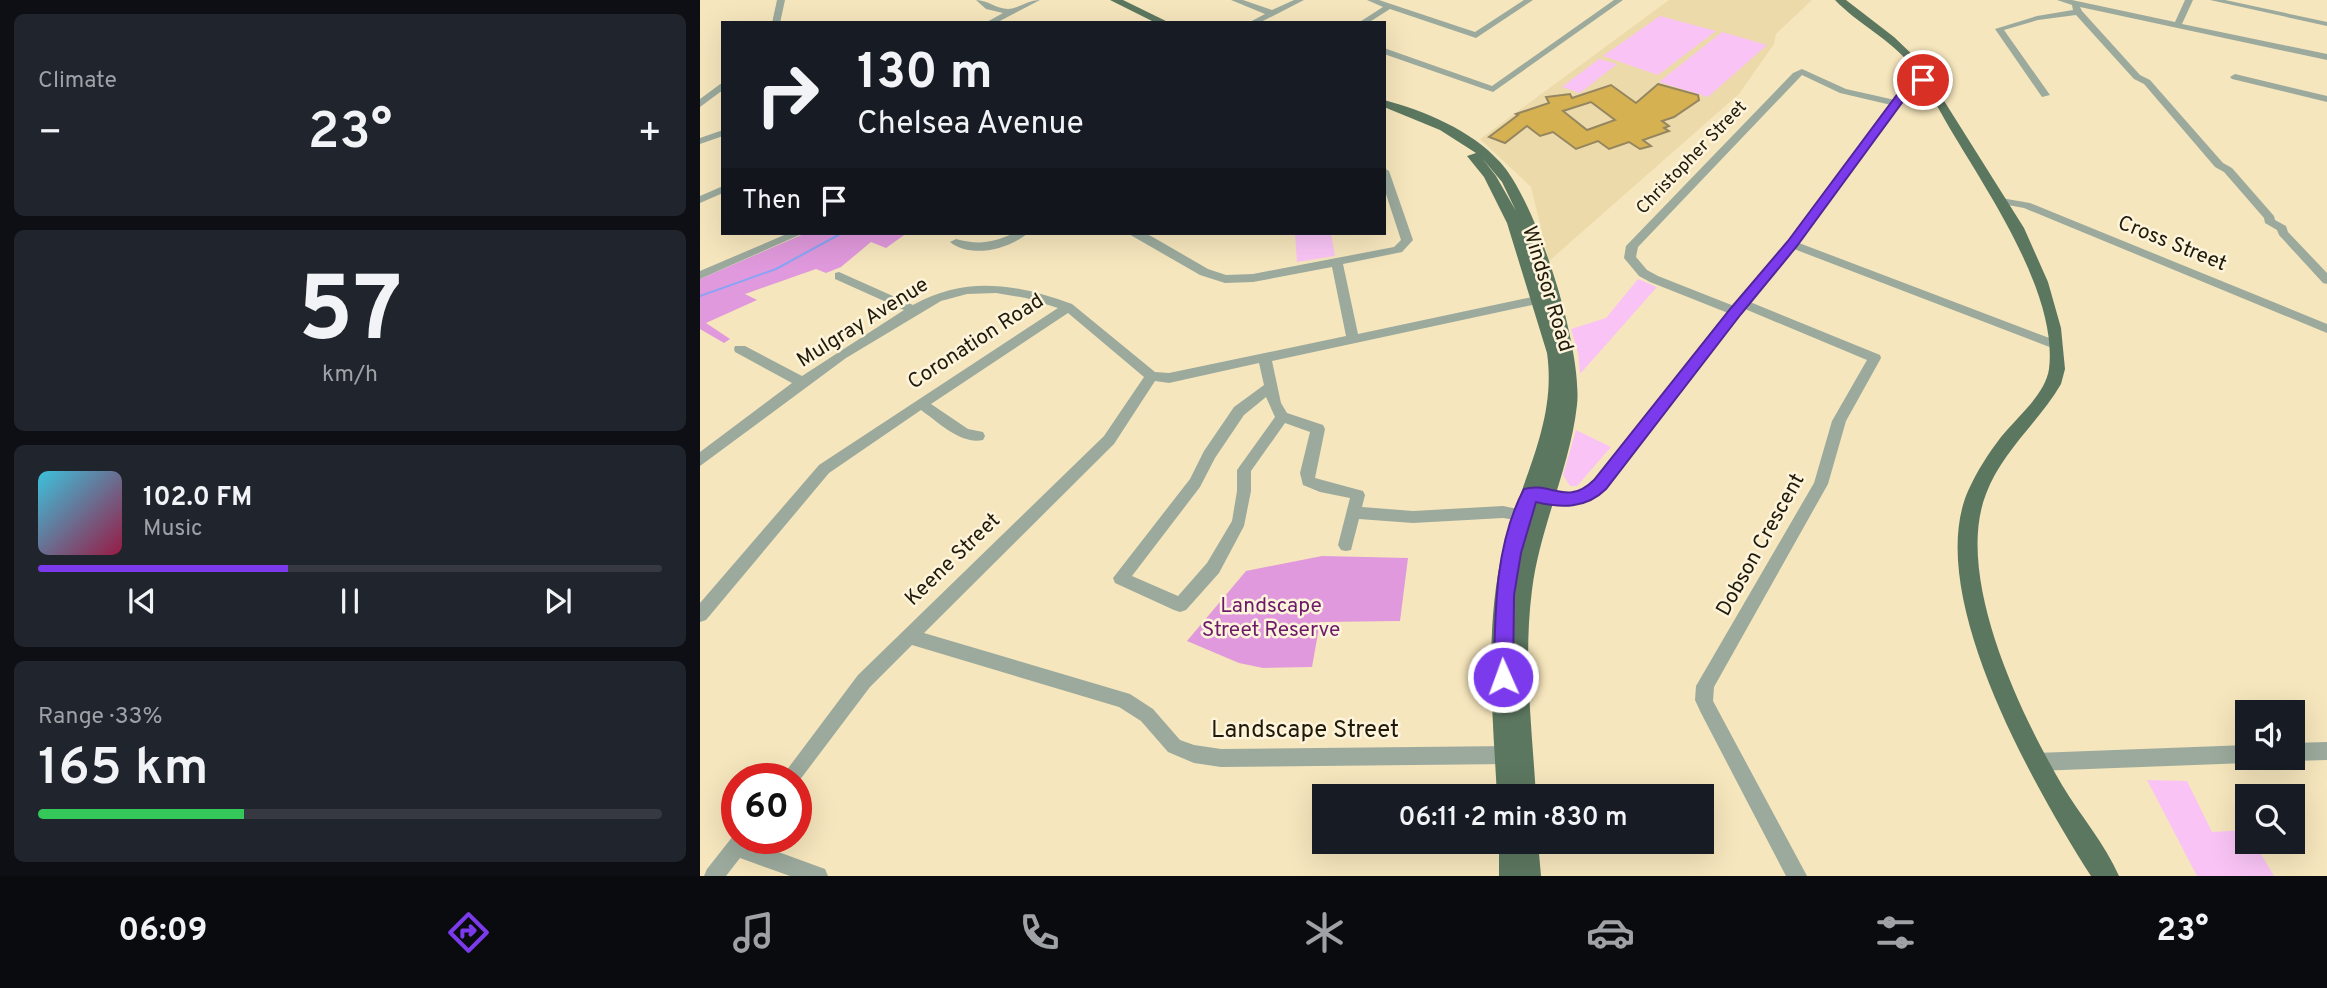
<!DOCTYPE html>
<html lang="en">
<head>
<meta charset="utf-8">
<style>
  :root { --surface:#171b24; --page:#20242c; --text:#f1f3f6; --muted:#9ea1a6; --line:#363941; --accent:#7c3aed }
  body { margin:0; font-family:Overpass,sans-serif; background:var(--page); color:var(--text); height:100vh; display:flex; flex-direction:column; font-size:26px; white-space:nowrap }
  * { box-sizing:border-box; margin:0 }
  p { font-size:23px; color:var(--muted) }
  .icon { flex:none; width:38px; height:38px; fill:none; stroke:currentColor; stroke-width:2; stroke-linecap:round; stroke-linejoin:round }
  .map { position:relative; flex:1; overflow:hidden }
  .panel { display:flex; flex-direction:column; gap:14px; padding:14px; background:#0d0f14; width:700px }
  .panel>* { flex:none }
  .top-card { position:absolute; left:21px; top:21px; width:665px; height:214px; border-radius:0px; box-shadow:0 7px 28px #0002; background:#171b24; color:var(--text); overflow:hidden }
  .fabs { position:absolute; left:1535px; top:700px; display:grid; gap:14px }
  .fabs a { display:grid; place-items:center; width:70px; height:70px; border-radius:0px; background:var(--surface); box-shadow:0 7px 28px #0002; font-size:35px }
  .speed { position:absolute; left:21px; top:763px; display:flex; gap:14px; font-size:35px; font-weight:700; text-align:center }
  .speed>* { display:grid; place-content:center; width:91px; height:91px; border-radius:50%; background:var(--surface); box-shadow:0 7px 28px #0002; line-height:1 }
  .speed .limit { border:10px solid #d22; background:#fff; color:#111 }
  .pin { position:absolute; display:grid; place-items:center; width:60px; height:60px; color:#fff; margin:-30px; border:4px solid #fff; border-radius:50%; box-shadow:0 2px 7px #0007 }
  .me { position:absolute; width:77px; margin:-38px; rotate:358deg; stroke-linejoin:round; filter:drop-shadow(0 0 5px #0008) }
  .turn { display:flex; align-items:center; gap:24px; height:147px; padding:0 21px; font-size:32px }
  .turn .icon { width:91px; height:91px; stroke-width:2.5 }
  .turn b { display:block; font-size:49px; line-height:60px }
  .then { display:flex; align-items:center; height:66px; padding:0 21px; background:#0003; gap:14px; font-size:26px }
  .big { font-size:52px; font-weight:600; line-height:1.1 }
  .panel .widget { flex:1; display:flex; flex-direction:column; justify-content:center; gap:10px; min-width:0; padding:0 24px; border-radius:10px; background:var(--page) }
  .panel .dial { align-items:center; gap:0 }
  .dial b { font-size:91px; line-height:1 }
  .song { display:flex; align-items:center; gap:21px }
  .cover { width:84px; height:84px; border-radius:10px; background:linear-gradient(135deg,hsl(190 70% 55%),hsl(340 70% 35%)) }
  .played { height:7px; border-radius:4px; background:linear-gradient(90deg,var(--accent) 40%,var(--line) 40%) }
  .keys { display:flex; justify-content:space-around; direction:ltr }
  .heat { display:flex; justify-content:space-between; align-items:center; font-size:38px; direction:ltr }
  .charge { height:10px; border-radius:5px; background:linear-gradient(90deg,#34c759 33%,var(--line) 0) }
  .trip { position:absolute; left:612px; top:784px; width:402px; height:70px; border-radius:0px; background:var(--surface); box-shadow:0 7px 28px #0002; font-weight:600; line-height:70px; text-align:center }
  .tab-bar { display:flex; height:112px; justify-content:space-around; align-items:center; background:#090b0e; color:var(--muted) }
  .tab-bar .icon { width:49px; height:49px }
  .tab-bar .current { color:var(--accent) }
  .tab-bar b { font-size:32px; color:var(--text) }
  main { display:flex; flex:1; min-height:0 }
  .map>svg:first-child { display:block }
  .built { fill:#eddaaa }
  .green { fill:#f9c4f5 }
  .forest { fill:#e099dc }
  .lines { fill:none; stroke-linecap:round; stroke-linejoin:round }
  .stream { stroke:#89a4f4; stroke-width:2 }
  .building { fill:#d5b152; stroke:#958660; stroke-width:2; fill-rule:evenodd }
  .minor { fill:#9baa9d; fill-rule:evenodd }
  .major { fill:#5c7760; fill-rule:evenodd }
  .route { fill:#7c3aed; stroke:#51269a; stroke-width:2 }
  .labels { text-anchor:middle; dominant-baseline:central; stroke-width:5; stroke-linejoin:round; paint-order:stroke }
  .far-street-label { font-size:18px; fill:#201a0b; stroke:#fdf4db }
  .street-label { font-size:21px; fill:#201a0b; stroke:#fdf4db }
  .park-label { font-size:21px; fill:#6d1a6b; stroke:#fdf4db }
  .near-street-label { font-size:24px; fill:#201a0b; stroke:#fdf4db }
</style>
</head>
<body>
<main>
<section class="panel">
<div class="widget"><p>Climate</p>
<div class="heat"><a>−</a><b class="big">23°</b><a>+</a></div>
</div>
<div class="widget dial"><b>57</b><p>km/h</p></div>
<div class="widget">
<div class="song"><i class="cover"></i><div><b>102.0 FM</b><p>Music</p></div></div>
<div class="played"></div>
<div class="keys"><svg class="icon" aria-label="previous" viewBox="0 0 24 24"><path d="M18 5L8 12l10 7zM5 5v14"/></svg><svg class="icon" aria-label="pause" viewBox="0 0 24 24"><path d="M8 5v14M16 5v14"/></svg><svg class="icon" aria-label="next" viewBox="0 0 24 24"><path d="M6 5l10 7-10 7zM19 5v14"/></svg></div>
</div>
<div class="widget"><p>Range · 33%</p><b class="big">165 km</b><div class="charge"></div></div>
</section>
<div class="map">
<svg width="1627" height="876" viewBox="0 0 1627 876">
  <rect width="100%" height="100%" fill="#f6e6bd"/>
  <path class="built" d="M969,0H1112L1076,34L1074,44L1039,94L849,261L831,187L780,139Z"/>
  <g class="green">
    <path d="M960,16L1016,31L958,75L903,56Z"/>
    <path d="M1022,32L1067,45L1008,97L959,82Z"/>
    <path d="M899,59L917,64L880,93L862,87Z"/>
    <path d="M595,233H631L635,256L597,262Z"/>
    <path d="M938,279L957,287L880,374L878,352L871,329L906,318Z"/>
    <path d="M876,430L911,447L877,486H870L863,475Z"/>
    <path d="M1447,780L1487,781L1512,832L1547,830V842H1554L1574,876H1497Z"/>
  </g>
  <g class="forest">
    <path d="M106,233H207L186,248L171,242L141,267L126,273L116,269L45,294L57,300L6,323L30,339L24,343L0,329V279Z"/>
    <path d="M622,556L708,558L700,621L620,622L612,667L563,668L539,663L487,641L546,571Z"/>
  </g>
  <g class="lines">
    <path class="stream" d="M0,296L76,269L142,233"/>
  </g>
  <path class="building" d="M958,84L998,95L999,100L974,117L962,121L969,126L964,128L969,131L943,140L951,146L940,149L929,142L909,149L898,141L876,149L853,132L840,136L827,126L805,143L789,137L818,115L816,114L849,103L846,97L870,94L872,98L911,85L936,103ZM891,102L915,120L887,130L863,111Z"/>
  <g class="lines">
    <g class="minor">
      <path d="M77,0H85L80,23H72Z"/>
      <path d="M276,0C288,0 296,9 308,9C318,9 327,0 340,0L296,23H285L303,13L286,9Z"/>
      <path d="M531,0H543L572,10L594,0H604L559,23H548L565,14Z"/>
      <path d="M667,0H679L775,32L824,0H833L776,38L690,9L668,23H658L683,7Z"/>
      <path d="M914,0H923L793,92L684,54V48L792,86Z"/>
      <path d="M1357,0H1372L1475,22L1485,0H1493L1482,24L1627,54V60L1380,7L1382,11L1440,75L1450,80L1523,163L1532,168L1574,216L1575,220L1586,226L1588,232L1627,273V284L1623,283L1579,235L1577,230L1565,223L1564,218L1524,172L1515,167L1444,84L1434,79L1376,15L1338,20L1304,30L1350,95L1342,97L1295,29L1337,16L1373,10L1372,5Z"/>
      <path d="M1510,0H1525L1627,22V26Z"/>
      <path d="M1102,69L1146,89L1195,100L1209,81L1227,77L1232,80L1215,85L1099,243L1360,342L1362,345L1360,348H1352L1094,249L1050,302L1180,355L1181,358L1146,421L1128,484L1014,687L1013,701L1107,876H1086L1001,713L995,700L996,686L1114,483L1132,421L1167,360L1045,309L905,489C886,506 863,509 839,501L837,497L839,493C862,486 869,503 895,481L1028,313L950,282L939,276L924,258L926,246L1093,73ZM1102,75L1140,93L1191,105L1088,242L1034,306L958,276L947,270L936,257L938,247Z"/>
      <path d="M1535,74L1627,96V102L1532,79L1530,77Z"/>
      <path d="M23,82V90L0,107V99Z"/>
      <path d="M23,130V136L0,144V138Z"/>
      <path d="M684,168L689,171L713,240L702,252L643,264L658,334L837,296L843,300L837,304L572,361L581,403L587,413L623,425L625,429L615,478L663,491L665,495L662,507L713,511L803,506L827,511L830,515L827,519L822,521L803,518L713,523L659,519L651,550L646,551L641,550L638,545L650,498L620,492L603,485L600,473L610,432L585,423L551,471V491L544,526L519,573L486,610L480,612L474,610L415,583L413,578L490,479L504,451L534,407L564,385L559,363L469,383L455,381L414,444L224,633L430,694L453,709L480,740L494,745L521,749L811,746L817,749L820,755L817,761L811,764L521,767L494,763L468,752L441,721L419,707L212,645L170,687L96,785V779H80L158,675L404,436L444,377L368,313L231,404L268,429L283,432L285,436L283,440C261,445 238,422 221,410L129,473L6,620L0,622V603L119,465L358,308L326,298L296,293L267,294L241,301L146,358L0,466V452L92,383L35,352L34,349L35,346H45L102,376L204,310L135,279V273L139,272L213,305C266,275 317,284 372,304L455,372L469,373L646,336L632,267L553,282L525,283L500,275L427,233H443L451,236L508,269L526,275L553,274L694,247L701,240L684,188ZM566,397L575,417L537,470V491L532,521L507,563L478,596L432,576L500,487L515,458L544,415Z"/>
      <path d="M23,186V193L0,203V196Z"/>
      <path d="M1301,198L1330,203L1627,324V333L1324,208L1297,203L1296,201Z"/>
      <path d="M89,233H104L0,279V271Z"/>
      <path d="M314,233H328C309,249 271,259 250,242L256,239C278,245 293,243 314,233Z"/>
      <path d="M1627,742V760L1592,761L1585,758H1592V743Z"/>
      <path d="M1547,745V758H1555L1547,763L1336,771L1329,769L1327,762L1329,755L1336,753Z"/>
      <path d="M37,831V838H53L51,842L125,869L128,876H90L40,858L26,876H4L7,869Z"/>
    </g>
    <g class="major">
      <path d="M410,0H423L470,23H456Z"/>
      <path d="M1135,0H1146L1194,37L1219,61L1324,228L1348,282L1361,328L1365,369L1361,384C1339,422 1302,451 1286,494C1254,576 1320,713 1362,785C1380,815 1405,844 1419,876H1391C1335,788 1223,595 1268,491C1277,471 1288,454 1301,437C1317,417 1345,395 1349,369C1358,296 1291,197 1255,137C1241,114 1228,87 1211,65C1190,39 1158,24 1135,0Z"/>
      <path d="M684,100C725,111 771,130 800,162C837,202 883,350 877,405C870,468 840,526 832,590C823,659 832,728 836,796H797C793,718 785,640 800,563C814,491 858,428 847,353L807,223L784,177L767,156L776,153L740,130L684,107ZM782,158L802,182L816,211L796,176Z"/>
      <path d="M799,842H838L841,876H799Z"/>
    </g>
  </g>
  <path class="route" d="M1223,77L1228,80L1227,82L1215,85L1097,246L1041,314L906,489C886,509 861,508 836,502L821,553L814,595L813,677L810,684L803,686L796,684L794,677C795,615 794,546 824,489C850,481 867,507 894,480L1031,308L1088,241L1208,80Z"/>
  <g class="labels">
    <g class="far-street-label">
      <text transform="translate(992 158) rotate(-46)">Christopher Street</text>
    </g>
    <g class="street-label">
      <text transform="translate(1472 244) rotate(22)">Cross Street</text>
      <text transform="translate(847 289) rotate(73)">Windsor Road</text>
      <text transform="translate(163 323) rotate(-32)">Mulgray Avenue</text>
      <text transform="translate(276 342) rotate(-33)">Coronation Road</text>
      <text transform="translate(1061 545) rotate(-61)">Dobson Crescent</text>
      <text transform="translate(253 560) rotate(-44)">Keene Street</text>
    </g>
    <g class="park-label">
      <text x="571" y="606">Landscape<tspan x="571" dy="24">Street Reserve</tspan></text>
    </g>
    <g class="near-street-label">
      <text x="605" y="731">Landscape Street</text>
    </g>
  </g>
</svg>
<div class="fabs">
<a><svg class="icon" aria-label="sound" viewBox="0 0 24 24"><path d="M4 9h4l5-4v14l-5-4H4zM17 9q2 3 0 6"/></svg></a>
<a><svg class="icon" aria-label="search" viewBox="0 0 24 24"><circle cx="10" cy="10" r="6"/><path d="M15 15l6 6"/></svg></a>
</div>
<div class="speed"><div class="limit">60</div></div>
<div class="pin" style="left:1223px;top:80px;background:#d93025"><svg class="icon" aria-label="arrive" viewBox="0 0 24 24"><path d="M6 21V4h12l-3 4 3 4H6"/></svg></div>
<svg class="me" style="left:803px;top:677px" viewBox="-20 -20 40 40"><circle r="17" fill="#7c3aed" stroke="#fff" stroke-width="3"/><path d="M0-11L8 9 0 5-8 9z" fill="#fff"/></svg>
<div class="trip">06:11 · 2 min · 830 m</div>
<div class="top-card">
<div class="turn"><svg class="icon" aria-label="right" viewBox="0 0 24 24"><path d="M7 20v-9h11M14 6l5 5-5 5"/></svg><div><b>130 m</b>Chelsea Avenue</div></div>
<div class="then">Then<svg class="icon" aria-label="arrive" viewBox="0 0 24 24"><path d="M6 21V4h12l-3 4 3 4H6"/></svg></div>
</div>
</div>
</main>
<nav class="tab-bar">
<b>06:09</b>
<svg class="icon current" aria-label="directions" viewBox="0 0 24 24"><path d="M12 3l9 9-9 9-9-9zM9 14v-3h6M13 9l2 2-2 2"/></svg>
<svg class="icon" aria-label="music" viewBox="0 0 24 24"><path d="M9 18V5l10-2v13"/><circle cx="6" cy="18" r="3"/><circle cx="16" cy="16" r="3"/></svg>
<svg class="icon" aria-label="phone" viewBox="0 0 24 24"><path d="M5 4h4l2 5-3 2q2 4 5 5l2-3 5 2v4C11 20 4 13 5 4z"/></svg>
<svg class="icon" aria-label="climate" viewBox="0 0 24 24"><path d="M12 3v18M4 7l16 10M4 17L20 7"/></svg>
<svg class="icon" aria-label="car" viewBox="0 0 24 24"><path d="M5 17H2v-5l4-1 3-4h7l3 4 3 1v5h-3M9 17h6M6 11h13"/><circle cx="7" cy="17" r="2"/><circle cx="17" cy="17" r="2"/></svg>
<svg class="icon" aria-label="filters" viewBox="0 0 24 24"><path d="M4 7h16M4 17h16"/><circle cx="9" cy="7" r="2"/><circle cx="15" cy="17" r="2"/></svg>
<b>23°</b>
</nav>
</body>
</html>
